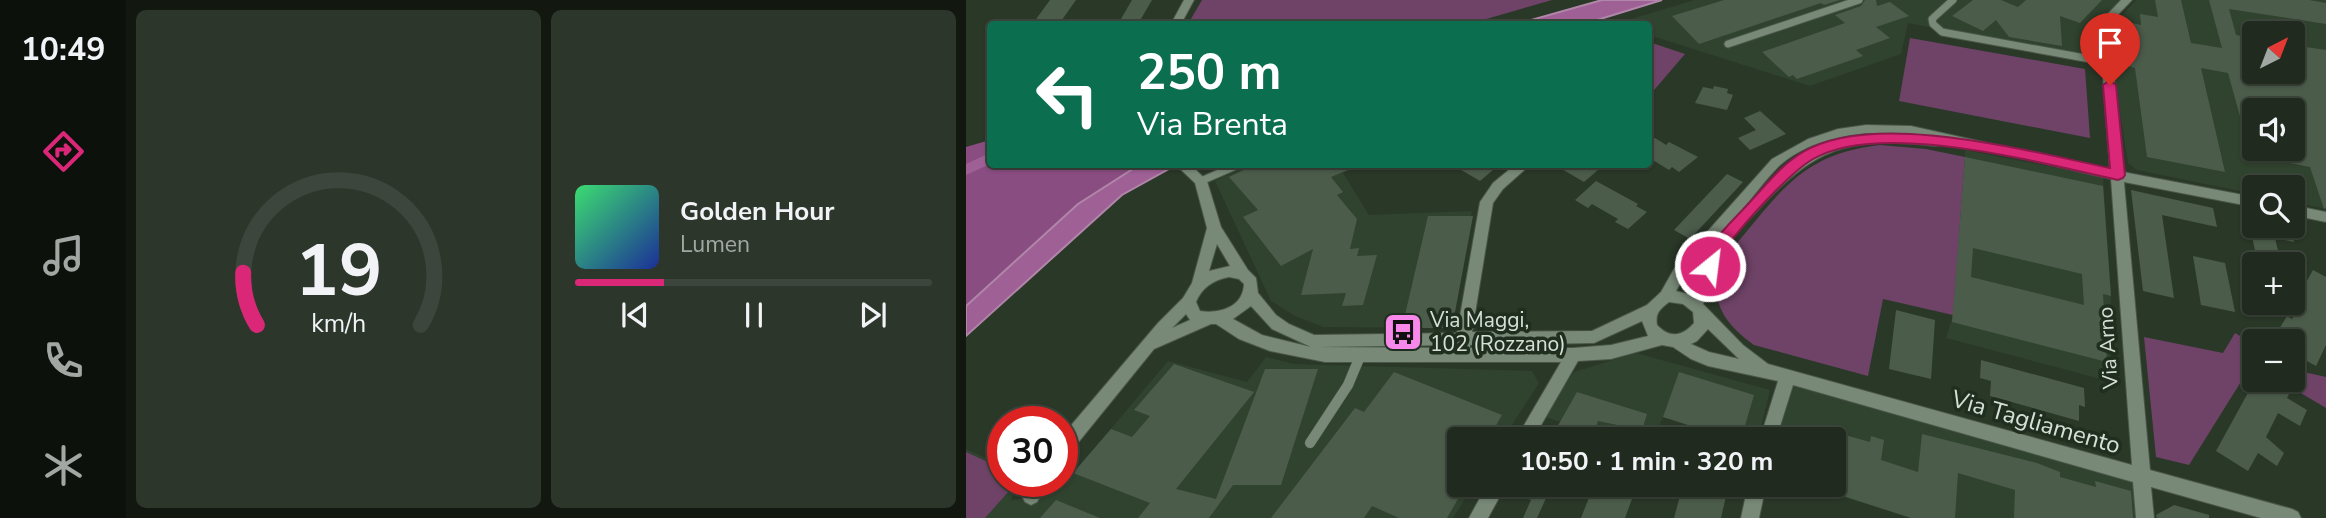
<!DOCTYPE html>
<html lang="it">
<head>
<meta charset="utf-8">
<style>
  :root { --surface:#202a1e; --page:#2d362b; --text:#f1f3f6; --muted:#a2a7a4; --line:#3d463c; --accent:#db2777 }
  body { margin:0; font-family:"Nunito Sans",sans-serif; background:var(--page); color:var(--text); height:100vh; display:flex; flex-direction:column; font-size:26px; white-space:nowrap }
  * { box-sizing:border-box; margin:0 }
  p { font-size:23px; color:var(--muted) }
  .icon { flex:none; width:38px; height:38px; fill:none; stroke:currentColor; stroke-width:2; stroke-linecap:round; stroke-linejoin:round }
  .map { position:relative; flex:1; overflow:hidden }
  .drawer { display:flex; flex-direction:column; gap:10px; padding:10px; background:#121710; width:840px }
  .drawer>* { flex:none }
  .hud { position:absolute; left:21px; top:21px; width:665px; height:147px; border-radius:7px; box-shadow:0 2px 5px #0004,0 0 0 2px var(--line); background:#0b6e4f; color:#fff; overflow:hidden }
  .needle { width:46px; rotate:42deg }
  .tools { position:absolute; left:1276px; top:21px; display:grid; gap:14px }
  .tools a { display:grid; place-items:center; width:63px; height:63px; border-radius:7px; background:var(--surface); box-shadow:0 2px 5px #0004,0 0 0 2px var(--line); font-size:35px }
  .speed { position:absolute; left:21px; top:406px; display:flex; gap:14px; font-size:35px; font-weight:700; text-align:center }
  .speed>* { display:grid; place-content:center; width:91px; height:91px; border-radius:50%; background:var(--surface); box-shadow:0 2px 5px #0004,0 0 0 2px var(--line); line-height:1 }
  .speed .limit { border:10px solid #d22; background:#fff; color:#111 }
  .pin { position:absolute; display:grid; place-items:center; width:60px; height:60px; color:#fff; margin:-72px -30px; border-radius:50% 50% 50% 0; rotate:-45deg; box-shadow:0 0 7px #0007 }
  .pin .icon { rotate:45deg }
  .me { position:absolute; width:77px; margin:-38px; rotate:29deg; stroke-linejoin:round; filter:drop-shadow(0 0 5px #0008) }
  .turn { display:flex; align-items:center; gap:24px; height:147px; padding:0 35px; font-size:32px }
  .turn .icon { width:91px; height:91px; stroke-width:2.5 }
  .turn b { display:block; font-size:49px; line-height:60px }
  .drawer .tile { flex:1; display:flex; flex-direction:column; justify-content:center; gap:10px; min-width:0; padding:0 24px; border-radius:10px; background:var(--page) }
  .drawer .dial { align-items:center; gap:0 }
  .dial svg { height:182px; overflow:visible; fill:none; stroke:var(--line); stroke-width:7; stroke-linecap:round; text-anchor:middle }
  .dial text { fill:var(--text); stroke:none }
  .song { display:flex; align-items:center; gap:21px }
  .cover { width:84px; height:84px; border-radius:10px; background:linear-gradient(135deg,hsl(140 70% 55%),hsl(230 70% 35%)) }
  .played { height:7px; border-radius:4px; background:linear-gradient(90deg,var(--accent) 25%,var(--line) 25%) }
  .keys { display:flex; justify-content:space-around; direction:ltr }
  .drawer .tiles { flex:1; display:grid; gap:10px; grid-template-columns:repeat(2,1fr) }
  .trip { position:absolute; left:481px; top:427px; width:399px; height:70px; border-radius:7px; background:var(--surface); box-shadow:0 2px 5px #0004,0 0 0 2px var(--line); font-weight:700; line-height:70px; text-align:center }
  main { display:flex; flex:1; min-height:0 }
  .menu { display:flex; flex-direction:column; width:126px; justify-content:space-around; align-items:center; background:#0d110c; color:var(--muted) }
  .menu .icon { width:49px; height:49px }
  .menu .current { color:var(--accent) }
  .menu b { font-size:32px; color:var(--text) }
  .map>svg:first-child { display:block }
  .built { fill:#30432e; fill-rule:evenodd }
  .green { fill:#6e4367 }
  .forest { fill:#8a4d82 }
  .water { fill:#9f6096; stroke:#b086a9; stroke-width:2 }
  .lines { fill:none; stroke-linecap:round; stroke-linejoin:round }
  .canal { fill:#9f6096; fill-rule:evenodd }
  .building { fill:#4c5c4b; fill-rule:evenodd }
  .service-far1-casing { stroke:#495548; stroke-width:9 }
  .service-casing { stroke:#495548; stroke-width:11 }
  .minor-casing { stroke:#495548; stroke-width:2 }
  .service-far1 { stroke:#788977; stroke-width:7 }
  .service { stroke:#788977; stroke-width:10 }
  .minor { fill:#788977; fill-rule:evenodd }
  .route { fill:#db2777; stroke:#8e194d; stroke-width:2 }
  .labels { text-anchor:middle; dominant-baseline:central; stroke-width:7; stroke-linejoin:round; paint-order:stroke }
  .poi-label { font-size:21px; fill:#d7e0d6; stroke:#202e1f; text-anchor:start }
  .street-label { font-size:21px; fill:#d7e0d6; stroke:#202e1f }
  .near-street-label { font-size:24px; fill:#d7e0d6; stroke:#202e1f }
</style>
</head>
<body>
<main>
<nav class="menu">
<b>10:49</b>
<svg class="icon current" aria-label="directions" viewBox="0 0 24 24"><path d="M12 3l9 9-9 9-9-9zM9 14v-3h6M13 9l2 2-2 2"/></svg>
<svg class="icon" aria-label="music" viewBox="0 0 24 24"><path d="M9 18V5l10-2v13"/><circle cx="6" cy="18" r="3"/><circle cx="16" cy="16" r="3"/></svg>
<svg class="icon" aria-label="phone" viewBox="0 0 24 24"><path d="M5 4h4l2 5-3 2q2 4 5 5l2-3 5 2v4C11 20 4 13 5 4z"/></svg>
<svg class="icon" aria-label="climate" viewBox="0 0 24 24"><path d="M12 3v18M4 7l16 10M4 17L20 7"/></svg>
</nav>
<section class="drawer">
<div class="tiles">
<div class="tile dial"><svg viewBox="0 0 100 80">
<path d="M14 69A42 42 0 1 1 86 69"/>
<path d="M14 69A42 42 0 0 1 8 46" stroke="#db2777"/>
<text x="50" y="56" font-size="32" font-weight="700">19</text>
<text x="50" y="72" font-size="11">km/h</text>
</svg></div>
<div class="tile">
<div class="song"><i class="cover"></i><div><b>Golden Hour</b><p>Lumen</p></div></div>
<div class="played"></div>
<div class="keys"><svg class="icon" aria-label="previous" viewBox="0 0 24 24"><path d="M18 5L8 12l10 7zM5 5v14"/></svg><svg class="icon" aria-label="pause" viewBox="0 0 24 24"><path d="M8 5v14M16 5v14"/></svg><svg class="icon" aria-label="next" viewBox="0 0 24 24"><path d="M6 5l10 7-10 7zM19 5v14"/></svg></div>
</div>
</div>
</section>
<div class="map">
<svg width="1360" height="518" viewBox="0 0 1360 518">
  <rect width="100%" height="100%" fill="#2a3828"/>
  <g class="built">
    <path d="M729,0H1161L1138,23L1141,62L942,23L935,54L844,86L683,35L682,24H648Z"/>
    <path d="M1170,0H1360V209L1327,202L1326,187H1288V194L1171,170L1162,163L1146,64L1145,28ZM1288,33H1326V72H1288ZM1288,110H1326V149H1288Z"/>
    <path d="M999,150L1137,177L1145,296L1144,358L1146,382L980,338L987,315Z"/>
    <path d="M284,165H397L377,173L403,215L506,211L486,328L357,327L329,316L305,301L249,181Z"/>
    <path d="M670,353L804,390L792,439H766L697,417L688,439H648L576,416L608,372Z"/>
    <path d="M300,357L328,364L566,371L573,383L537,439H494V485H508L487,518H0V449L37,466V481H56L44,501L94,489L202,361L281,382Z"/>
    <path d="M821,378L1175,477L1179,518H945L839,485H868V439H802Z"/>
  </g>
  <g class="green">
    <path d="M236,0H586L503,24H222Z"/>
    <path d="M944,38L1119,69L1124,138L933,101Z"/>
    <path d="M683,42L719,54L683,96L682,42Z"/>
    <path d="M914,145L960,149L999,157L987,315L917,299L902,376L788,345C752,320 738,290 764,251C813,195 833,154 914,145Z"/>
    <path d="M1269,333L1288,344V364H1286L1223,465L1190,457L1178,337L1257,353Z"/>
    <path d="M1327,366L1338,372L1360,377V408L1313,380H1326Z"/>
    <path d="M0,452L37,469V481H52L19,518H0Z"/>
  </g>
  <path class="forest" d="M24,140V164L173,165L112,204L0,306V147Z"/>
  <g class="water">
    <path d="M636,0H696L618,24H551Z"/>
    <path d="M173,165H210L156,195L0,336V306L112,204Z"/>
  </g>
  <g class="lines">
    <path class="canal" d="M24,153V164L0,175V164Z"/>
  </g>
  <g class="building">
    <path d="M84,0H110L93,24H71L73,22H68Z"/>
    <path d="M166,0H186L172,24H152Z"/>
    <path d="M758,0H874L858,5L855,3L733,44L706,16Z"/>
    <path d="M899,0H910L911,6L924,2L943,16L910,27L924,38L890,50L897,56L831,79L827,75L823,77L796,52L879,23L869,15L895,6Z"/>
    <path d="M1007,0H1035L1052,7L1060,0H1136L1114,23L1094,16L1096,46L1043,37L1030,20L1017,31L986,16Z"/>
    <path d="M1189,0H1215L1225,43L1256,48L1243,0H1343L1360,3V24L1263,9L1270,35L1288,38V72H1326V45L1360,50V208L1358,209L1344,167L1282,155L1283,149L1262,73L1235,68L1259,172L1181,157L1169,68L1162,66L1157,32L1167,34L1166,23L1175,25L1174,14L1192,17ZM1288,110H1326V149H1288Z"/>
    <path d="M748,86L762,89L761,93L767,95L761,110L729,103L737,87L747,89Z"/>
    <path d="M794,111L820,134L784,150L772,138L790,130L778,118Z"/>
    <path d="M689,138L700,145L703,142L732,157L713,172L706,167L703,170L682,157V143Z"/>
    <path d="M999,157L1137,186L1145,296L1137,294L1141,362L986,322ZM1007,248L1116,274L1118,305L1005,277Z"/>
    <path d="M290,164H396L365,177L377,192L371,195L391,219L384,249L393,248L391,256L411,255L397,305L376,306L380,293L335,295L347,249L315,266L277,217L292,210L263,177Z"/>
    <path d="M485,164H534L514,181Z"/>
    <path d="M587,164H639L618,182Z"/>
    <path d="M761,174L777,182L724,239L708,230Z"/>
    <path d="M630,181L672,204L670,206L681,212L662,229L649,222L652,219L626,204L622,208L609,200Z"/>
    <path d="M1165,190L1247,208L1251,227L1196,215L1208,298L1177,291Z"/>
    <path d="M462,216H507L486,328H436Z"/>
    <path d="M1277,226H1324L1328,242L1309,238L1313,255L1289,250L1285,233L1277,231Z"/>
    <path d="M1227,256L1259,263L1269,312L1235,305Z"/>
    <path d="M1347,270L1360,277V345L1350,366L1326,353V341H1306L1321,316L1326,319L1339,296L1334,293Z"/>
    <path d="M930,310L969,320L965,379L923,369Z"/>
    <path d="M1015,360L1118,388L1119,407L1113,405V421L1024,396L1025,381L1014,378Z"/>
    <path d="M208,364L288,392L210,489L250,499L299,369H352L315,485H267L243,518H172L184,503L107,473L145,429L166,437L184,416L168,410Z"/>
    <path d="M428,372L536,415L522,439H494V485H500L481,518H433L406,506L398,518H305L389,408L398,412Z"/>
    <path d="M713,372L788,395L775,439H766L697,417Z"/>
    <path d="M1289,380H1298L1323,394L1321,398L1341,410L1334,426L1312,413L1300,437L1318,453L1311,466L1292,453L1282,471L1250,451Z"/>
    <path d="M611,392L681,414L676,430L632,421L628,433L611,427L608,434L616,437L615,439H576L582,426L590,429Z"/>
    <path d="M868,432L904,442L905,436L918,440L915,460L952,472L956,434L1071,463L1094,472V477L1130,487L1129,481L1165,491L1167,518H1048L1049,490L992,473L989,518H945L868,493Z"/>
    <path d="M563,485H586L571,518H557L565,500L558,497Z"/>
    <path d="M628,485H671L659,518H615Z"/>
    <path d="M717,485H734L761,492L755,518H708Z"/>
    <path d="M90,500L134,518H74Z"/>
    <path d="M1208,505L1243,515V518H1191L1190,515Z"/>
  </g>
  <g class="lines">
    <g class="service-far1-casing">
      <g id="service-far1">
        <path d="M987,0L966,19L967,24L976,32L1141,62"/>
        <path d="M762,44L893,0"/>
        <path d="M235,181L274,164"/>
      </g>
    </g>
    <g class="service-casing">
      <path id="service" d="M344,443L382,385L395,354"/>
    </g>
    <g class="minor-casing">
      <g id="minor">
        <path d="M218,0H228L215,24H205Z"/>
        <path d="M1155,0H1166L1143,24L1157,172L1288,197V207L1158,182L1184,470L1326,509L1332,512L1335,518H1295L1185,487L1188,518H1170L1167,482L827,385L810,439H794L812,381L742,366L725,359L707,347L696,345L645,359L612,361L567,439H550L595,362H359L304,351L273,339L250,324H245L188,349L102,455L96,457V436L192,323L217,298L226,283L241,228L229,183L209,164H224L241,181L255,227L282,270L290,278L292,293L310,315L323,324L348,335L491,333L514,202L527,183L550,164H565L537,189L527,203L506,332L626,331L681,305L695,292L708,269L806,159L842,139L872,129L900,125L945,126L1144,170L1133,23ZM900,133H929L964,137C868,126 838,145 774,212C787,197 799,180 813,166C836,145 870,136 900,133ZM973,139L1145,179L1166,465L802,364L777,345L737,304C744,287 747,269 755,253C763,237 778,225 790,212C849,147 882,136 969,146L973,145ZM251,244L264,266L243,271ZM745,245L726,295L710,291L718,277ZM263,277L273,279L278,284C277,307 254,314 234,311L230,302C236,287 248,280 263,277ZM703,302L717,304L727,312L728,323C717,336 704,339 691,325C689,313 694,309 703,302ZM285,306L306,329L345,347L296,335L267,319ZM220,314L224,320L206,328ZM676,321L682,336L645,345L607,348H504V345L628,343ZM742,329L773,359L743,352L725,344L731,341ZM489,345L488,348L352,347Z"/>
        <path d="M1326,205L1360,212V222L1326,215Z"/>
        <path d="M64,481H83L71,502L65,505L59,502L56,496Z"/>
        <path d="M521,485H540L522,518H503Z"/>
        <path d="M782,485H800L793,518H775Z"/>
      </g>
    </g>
    <use href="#service-far1" class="service-far1"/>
    <use href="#service" class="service"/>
    <use href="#minor" class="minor"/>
  </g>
  <path class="route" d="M1144,80L1150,85L1159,175L1157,178L1152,180C1077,164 915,119 847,159C823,173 774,227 758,251C754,257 753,264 750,271L744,272L736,266C744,240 765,223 783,203C800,185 815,165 837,152C909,109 1065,152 1144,168L1137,85Z"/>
  <defs>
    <g id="bus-square" transform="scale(2.0125)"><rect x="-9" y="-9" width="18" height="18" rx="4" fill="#f888ea" stroke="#202e1f"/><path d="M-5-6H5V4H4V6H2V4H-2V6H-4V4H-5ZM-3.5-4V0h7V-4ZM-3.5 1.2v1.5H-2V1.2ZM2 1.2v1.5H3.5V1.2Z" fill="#111"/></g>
  </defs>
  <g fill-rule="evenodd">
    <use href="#bus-square" x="437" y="332"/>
  </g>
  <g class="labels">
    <g class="poi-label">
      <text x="464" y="320">Via Maggi,<tspan x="464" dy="24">102 (Rozzano)</tspan></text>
    </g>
    <g class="street-label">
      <text transform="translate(1142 348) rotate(-94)">Via Arno</text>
    </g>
    <g class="near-street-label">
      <text transform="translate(1070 422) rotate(16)">Via Tagliamento</text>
    </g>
  </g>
</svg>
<div class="tools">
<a><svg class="needle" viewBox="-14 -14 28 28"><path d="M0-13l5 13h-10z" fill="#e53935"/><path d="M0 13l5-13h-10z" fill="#a2a7a4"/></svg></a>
<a><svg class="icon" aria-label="sound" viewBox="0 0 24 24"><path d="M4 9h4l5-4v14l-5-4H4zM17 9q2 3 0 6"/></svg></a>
<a><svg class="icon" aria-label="search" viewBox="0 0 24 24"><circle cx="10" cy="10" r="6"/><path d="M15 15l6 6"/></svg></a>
<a>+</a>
<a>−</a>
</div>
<div class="speed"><div class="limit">30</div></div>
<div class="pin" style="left:1144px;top:85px;background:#d93025"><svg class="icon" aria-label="arrive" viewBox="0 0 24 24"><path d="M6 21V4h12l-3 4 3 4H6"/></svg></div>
<svg class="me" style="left:744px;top:266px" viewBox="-20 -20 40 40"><circle r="17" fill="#db2777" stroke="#fff" stroke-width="3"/><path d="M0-11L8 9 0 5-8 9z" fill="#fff"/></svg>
<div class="trip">10:50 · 1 min · 320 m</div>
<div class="hud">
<div class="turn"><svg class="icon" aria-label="left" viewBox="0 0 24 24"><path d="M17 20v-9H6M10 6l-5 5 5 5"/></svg><div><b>250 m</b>Via Brenta</div></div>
</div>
</div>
</main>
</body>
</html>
